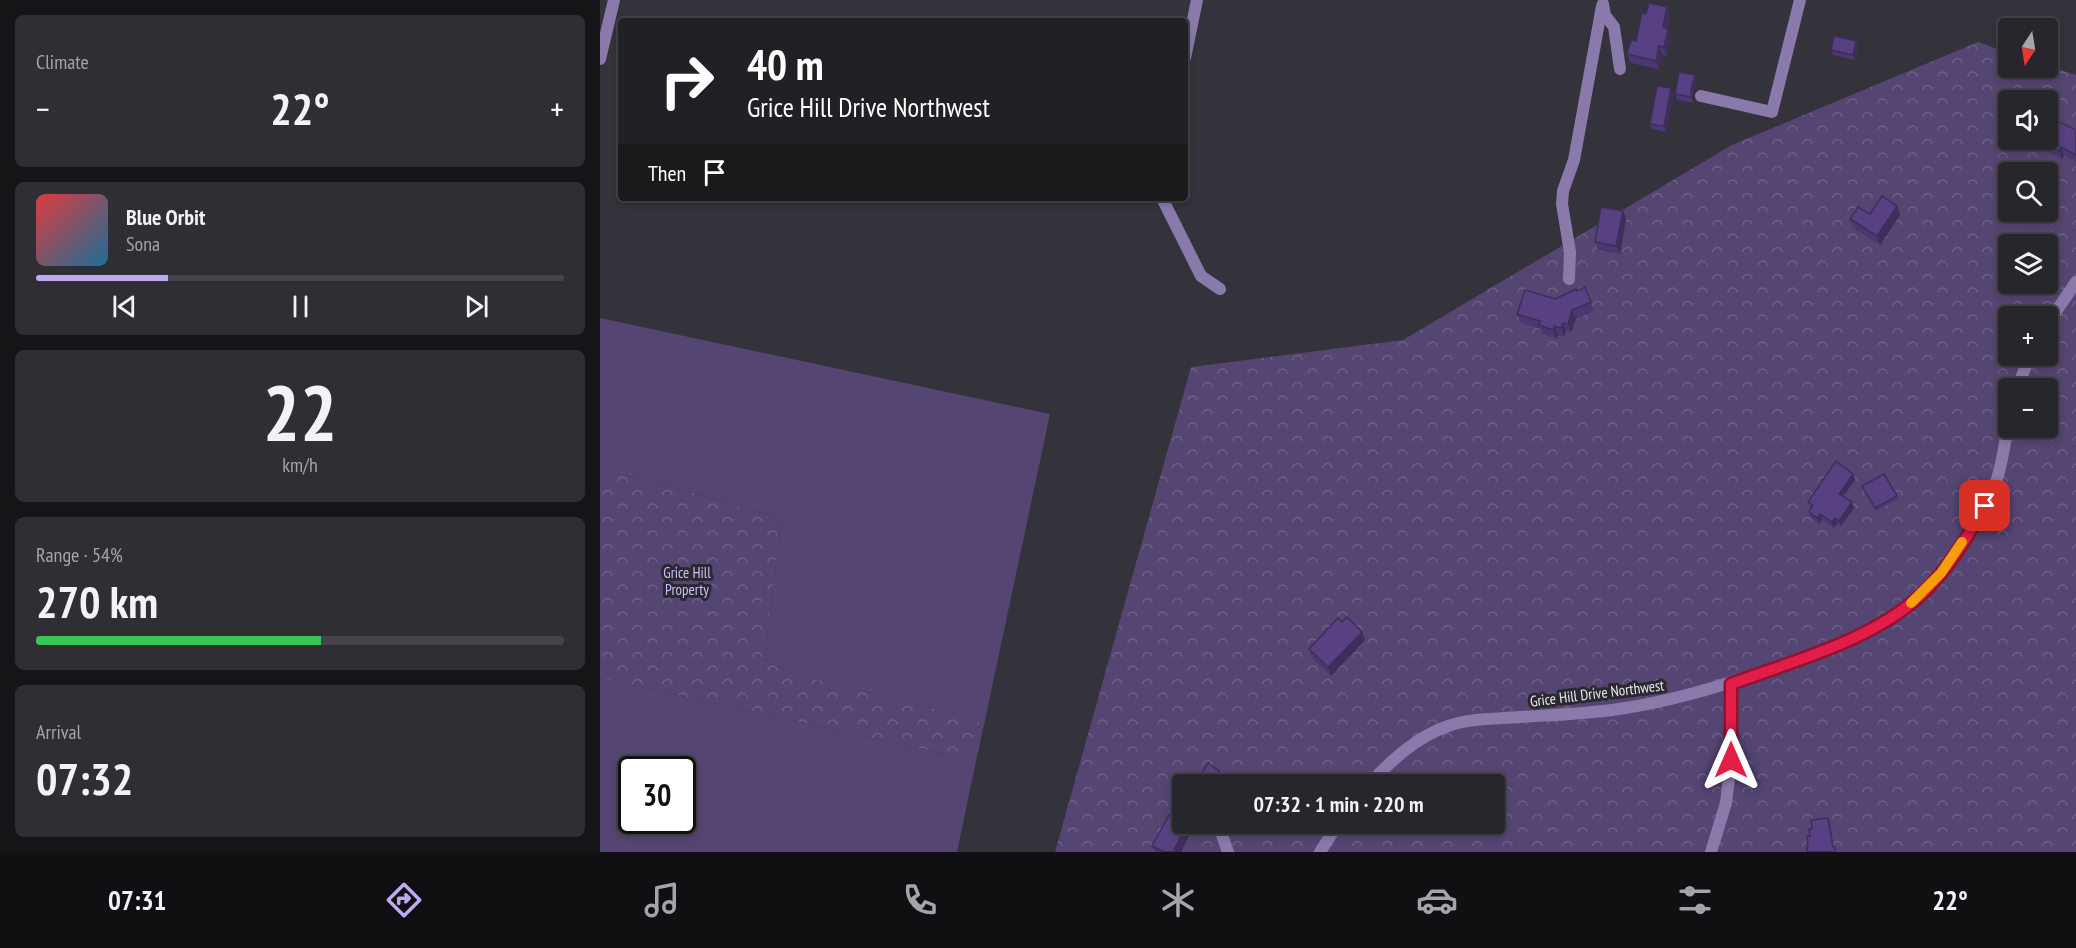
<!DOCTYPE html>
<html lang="en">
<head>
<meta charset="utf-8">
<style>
  :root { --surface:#27262c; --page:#2f2e34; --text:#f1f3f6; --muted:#a4a5a9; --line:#434348; --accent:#bfa8f4 }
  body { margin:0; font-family:"PT Sans Narrow",sans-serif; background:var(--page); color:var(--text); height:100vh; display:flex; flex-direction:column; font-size:22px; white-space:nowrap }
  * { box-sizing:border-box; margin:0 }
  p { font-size:20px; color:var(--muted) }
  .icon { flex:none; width:33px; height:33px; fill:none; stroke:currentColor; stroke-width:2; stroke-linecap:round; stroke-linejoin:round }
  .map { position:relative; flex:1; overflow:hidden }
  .details { display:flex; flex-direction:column; gap:15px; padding:15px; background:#151518; width:600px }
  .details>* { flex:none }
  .top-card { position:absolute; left:18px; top:18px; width:570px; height:183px; border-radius:6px; box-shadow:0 3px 9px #0003,0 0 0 2px var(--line); background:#202124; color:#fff; overflow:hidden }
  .needle { width:39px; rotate:192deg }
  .buttons { position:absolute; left:1398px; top:18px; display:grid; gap:12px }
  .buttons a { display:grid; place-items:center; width:60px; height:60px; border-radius:6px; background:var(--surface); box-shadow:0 3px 9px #0003,0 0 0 2px var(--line); font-size:30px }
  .speed { position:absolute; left:18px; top:756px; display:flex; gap:12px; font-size:30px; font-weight:700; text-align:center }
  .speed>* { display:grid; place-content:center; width:78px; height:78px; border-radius:50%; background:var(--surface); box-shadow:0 3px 9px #0003,0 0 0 2px var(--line); line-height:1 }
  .speed .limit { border:3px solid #111; border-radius:9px; background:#fff; color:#111 }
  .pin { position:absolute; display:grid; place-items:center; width:51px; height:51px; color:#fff; margin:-26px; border-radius:12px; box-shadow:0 3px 9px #0006 }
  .me { position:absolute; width:66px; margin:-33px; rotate:0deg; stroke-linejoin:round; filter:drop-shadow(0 0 4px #0008) }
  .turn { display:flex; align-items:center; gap:21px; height:126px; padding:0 30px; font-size:27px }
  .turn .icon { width:78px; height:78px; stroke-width:2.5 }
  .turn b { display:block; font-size:42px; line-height:51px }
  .then { display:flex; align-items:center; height:57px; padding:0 30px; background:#0003; gap:12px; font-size:22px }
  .big { font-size:45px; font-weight:600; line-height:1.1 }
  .details .tile { flex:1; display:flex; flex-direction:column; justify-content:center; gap:9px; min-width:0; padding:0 21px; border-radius:9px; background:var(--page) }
  .details .dial { align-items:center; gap:0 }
  .dial b { font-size:78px; line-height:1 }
  .song { display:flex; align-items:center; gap:18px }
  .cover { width:72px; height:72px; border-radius:9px; background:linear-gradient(135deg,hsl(0 70% 55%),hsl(200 70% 35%)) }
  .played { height:6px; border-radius:3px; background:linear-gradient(90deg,var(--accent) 25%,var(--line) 25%) }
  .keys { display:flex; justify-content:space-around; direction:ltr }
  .heat { display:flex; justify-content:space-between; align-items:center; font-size:33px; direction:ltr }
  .charge { height:9px; border-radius:4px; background:linear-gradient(90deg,#34c759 54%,var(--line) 0) }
  .trip { position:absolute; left:572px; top:774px; width:333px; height:60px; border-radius:6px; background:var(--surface); box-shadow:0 3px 9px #0003,0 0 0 2px var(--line); font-weight:600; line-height:60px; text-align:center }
  .dock { display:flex; height:96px; justify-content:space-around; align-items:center; background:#100f12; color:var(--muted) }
  .dock .icon { width:42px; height:42px }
  .dock .current { color:var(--accent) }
  .dock b { font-size:27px; color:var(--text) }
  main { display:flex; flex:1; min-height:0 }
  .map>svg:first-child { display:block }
  .green { fill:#544572; fill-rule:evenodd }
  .forest { fill:url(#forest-crowns); fill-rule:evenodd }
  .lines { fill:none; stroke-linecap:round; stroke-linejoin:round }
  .minor { stroke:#897aab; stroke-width:12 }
  .wall { fill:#4c3870 }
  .shaded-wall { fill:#3e2e5b }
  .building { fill:#584182; stroke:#3e2e5b; stroke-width:1.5 }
  .route-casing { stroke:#92132f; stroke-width:15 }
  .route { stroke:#e11d48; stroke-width:10 }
  .slow { stroke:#f59e0b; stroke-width:10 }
  .labels { text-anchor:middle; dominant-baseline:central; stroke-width:6; stroke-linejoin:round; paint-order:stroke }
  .park-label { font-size:15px; fill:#cebef7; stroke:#2a2830 }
  .street-label { font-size:15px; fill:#e9e8ed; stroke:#2a2830 }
</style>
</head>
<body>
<main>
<section class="details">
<div class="tile"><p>Climate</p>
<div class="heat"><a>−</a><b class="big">22°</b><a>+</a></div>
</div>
<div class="tile">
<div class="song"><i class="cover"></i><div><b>Blue Orbit</b><p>Sona</p></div></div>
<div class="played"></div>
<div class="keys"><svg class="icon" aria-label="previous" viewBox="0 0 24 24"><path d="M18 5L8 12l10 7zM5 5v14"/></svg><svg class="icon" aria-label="pause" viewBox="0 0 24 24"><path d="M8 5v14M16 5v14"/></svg><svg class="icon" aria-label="next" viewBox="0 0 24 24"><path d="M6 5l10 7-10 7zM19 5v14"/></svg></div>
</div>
<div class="tile dial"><b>22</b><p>km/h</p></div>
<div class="tile"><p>Range · 54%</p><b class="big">270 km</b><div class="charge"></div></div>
<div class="tile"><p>Arrival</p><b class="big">07:32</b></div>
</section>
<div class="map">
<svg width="1476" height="852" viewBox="0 0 1476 852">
  <defs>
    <pattern id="forest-crowns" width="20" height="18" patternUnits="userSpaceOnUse" patternTransform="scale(1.5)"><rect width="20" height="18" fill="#544572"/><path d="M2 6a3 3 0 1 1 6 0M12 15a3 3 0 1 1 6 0" fill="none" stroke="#6d6086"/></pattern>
  </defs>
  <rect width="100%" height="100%" fill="#34323a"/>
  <g class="green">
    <path d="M0,318L450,414L384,725L370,718L191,673L164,660L181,524L169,515L77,488L16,473L0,467Z"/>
    <path d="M0,678L376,761L357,852H0ZM32,770H82V820H32Z"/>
  </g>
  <g class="forest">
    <path d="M1378,42L1408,53V68H1448V66L1476,75V852H455L591,367L803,340L1132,145ZM1408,100H1448V140H1408ZM1408,172H1448V212H1408ZM1408,244H1448V284H1408ZM1408,316H1448V356H1408ZM1408,388H1448V428H1408ZM582,784H894V824H582Z"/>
    <path d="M0,467L16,473L77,488L169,515L181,524L164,660L191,673L371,718L384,725L376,761L0,678Z"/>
  </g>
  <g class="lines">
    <g class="minor">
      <path d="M1003,4L1005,15L1014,27L1020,69"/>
      <path d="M585,58L597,0"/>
      <path d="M0,59L14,0"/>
      <path d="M1101,96L1172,112L1200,0"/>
      <path d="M562,198L601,276L620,289"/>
      <path d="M969,279L970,252L962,204L963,191L974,160L1002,6"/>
      <path d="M1448,323L1476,282"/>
      <path d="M1417,388L1430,356"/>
      <path d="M769,784C791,761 816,737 848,726C871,718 896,719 920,717C953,715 986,714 1019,709C1076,701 1130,684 1184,664C1220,651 1256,640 1288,620C1328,596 1377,531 1394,487C1402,468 1404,446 1408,426"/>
      <path d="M618,824L628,852"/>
      <path d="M720,852L738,824"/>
      <path d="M1111,852L1126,803L1131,761V684"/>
    </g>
  </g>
  <g class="wall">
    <path d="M1067,7L1070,16L1068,28L1071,37L1067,56L1062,55L1059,69L1030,63L1027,54L1036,41L1046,14Z"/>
    <path d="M1256,41L1258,47L1255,60L1233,55L1231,50Z"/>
    <path d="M1097,81L1093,95V103L1077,100L1075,94Z"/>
    <path d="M1071,88L1073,94L1066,132L1052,129L1050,124Z"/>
    <path d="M1476,130V162L1464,156L1462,160L1446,151L1443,143Z"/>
    <path d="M1297,206L1300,215L1280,245L1253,228L1250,219L1270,214Z"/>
    <path d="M1023,211L1026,219L1020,254L998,250L995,242Z"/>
    <path d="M977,291L991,302L994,311L976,319L971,333L966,331L964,337L958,335L956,339L942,334L940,329L920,322L917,314Z"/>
    <path d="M1253,474L1255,480L1243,497L1254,508L1241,526L1237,524L1234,528L1222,520L1219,524L1211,518L1209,512L1211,508L1208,502Z"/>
    <path d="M1262,486L1297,496L1298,499L1276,511Z"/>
    <path d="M742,622L762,632L765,640L731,676L712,658L709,649Z"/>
    <path d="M619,771L621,774L614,783L603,776L602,773Z"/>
    <path d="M590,834L581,852H555L552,846Z"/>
  </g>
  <g class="shaded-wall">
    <path d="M1067,7L1070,16L1066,36L1063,27Z"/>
    <path d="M1068,29L1071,37L1067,56L1064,47Z"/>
    <path d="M1256,41L1258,47L1255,60L1253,55Z"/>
    <path d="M1059,46L1062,55L1059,69L1056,61Z"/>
    <path d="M1095,75L1097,81L1093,95V103L1091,97V89Z"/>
    <path d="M1071,88L1073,94L1066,132L1064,126Z"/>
    <path d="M1461,147L1464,156L1462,160L1459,151Z"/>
    <path d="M1297,206L1300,215L1280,245L1277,236Z"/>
    <path d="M1023,211L1026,219L1020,254L1016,246Z"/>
    <path d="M972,310L976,319L971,333L968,324Z"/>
    <path d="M963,323L966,331L964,337L961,328Z"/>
    <path d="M954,326L958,335L956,339L953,330Z"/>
    <path d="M1253,474L1255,480L1241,499L1239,494Z"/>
    <path d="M1252,502L1254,508L1241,526L1239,521Z"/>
    <path d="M1220,514L1222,520L1219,524L1217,518Z"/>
    <path d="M1235,518L1237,524L1234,528L1232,522Z"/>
    <path d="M762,632L765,640L731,676L728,667Z"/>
    <path d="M619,771L621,774L614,783L613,780Z"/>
    <path d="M1228,818L1230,823L1234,852L1233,847Z"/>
    <path d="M587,825L590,834L581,852H573Z"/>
  </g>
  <g class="building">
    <path d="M1049,3L1067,7L1063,27L1068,29L1064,47L1059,46L1056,61L1027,54L1031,40L1036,41L1042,13L1046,14Z"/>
    <path d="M73,19H89L93,21H68Z"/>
    <path d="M1234,36L1256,41L1253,55L1231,50Z"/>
    <path d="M1079,72L1095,75L1091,89V97L1075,94Z"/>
    <path d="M1057,86L1071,88L1064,126L1050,124Z"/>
    <path d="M1455,120L1476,130V155L1461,147L1459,151L1443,143L1444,140H1448V134Z"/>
    <path d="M1282,196L1297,206L1277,236L1250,219L1258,207L1270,214Z"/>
    <path d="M1001,207L1023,211L1016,246L995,242Z"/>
    <path d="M985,287L991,302L972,310L968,324L963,323L961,328L954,326L953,330L939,325L940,321L917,314L925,290L955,299L976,289L977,291Z"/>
    <path d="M1236,461L1253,474L1239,494L1252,502L1239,521L1235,518L1232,522L1220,514L1217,518L1209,512L1213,505L1208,502Z"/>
    <path d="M1284,474L1297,496L1275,508L1262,486Z"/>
    <path d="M747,617L762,632L728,667L709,649L738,618L742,622Z"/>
    <path d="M608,763L619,771L613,780L602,773Z"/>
    <path d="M569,815L582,822V824L587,825L573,852H564L552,846Z"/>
    <path d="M1228,818L1233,847H1235V852H1207V847H1208L1207,836H1210L1209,829H1212L1211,820Z"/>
  </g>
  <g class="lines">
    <g class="route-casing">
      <path id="route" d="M1131,760V684C1195,660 1269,642 1321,595C1347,571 1368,536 1385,506"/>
    </g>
    <use href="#route" class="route"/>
    <path class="slow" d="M1311,603L1341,573L1362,542"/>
  </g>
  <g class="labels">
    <g class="park-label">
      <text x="87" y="572">Grice Hill<tspan x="87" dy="17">Property</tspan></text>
    </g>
    <g class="street-label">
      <text transform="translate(997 693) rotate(-7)">Grice Hill Drive Northwest</text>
    </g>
  </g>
</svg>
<div class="buttons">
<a><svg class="needle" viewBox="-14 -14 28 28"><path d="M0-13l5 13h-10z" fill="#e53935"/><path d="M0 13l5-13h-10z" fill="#a4a5a9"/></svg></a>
<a><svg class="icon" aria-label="sound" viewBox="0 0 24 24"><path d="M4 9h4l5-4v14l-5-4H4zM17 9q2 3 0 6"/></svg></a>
<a><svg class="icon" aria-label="search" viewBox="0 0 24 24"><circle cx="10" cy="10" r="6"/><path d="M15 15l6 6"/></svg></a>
<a><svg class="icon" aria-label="layers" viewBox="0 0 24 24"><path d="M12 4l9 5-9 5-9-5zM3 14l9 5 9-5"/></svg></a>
<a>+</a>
<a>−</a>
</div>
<div class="speed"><div class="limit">30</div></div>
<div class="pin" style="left:1385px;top:506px;background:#d93025"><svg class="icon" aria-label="arrive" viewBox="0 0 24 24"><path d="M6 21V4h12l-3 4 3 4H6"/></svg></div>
<svg class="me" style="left:1131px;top:760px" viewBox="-20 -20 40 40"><path d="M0-17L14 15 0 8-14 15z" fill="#e11d48" stroke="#fff" stroke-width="4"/></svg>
<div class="trip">07:32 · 1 min · 220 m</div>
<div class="top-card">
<div class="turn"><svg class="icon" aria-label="right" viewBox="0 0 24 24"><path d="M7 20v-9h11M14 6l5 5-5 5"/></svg><div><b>40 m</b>Grice Hill Drive Northwest</div></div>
<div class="then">Then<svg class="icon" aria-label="arrive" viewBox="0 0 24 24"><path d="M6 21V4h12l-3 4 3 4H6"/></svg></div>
</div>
</div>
</main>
<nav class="dock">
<b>07:31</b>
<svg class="icon current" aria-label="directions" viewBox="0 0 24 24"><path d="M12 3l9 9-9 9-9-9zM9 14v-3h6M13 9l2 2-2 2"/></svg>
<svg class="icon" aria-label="music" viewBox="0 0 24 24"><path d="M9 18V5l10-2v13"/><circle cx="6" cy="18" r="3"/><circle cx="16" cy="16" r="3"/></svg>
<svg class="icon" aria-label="phone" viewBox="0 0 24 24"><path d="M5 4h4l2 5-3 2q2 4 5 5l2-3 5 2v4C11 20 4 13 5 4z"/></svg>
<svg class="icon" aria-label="climate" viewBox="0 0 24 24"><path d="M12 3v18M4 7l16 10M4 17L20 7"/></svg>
<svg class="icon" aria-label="car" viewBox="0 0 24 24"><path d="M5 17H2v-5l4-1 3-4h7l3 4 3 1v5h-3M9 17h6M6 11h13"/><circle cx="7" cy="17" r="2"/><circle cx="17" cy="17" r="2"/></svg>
<svg class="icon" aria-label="filters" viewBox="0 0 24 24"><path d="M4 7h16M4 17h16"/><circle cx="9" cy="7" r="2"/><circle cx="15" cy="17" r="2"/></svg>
<b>22°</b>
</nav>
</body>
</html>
